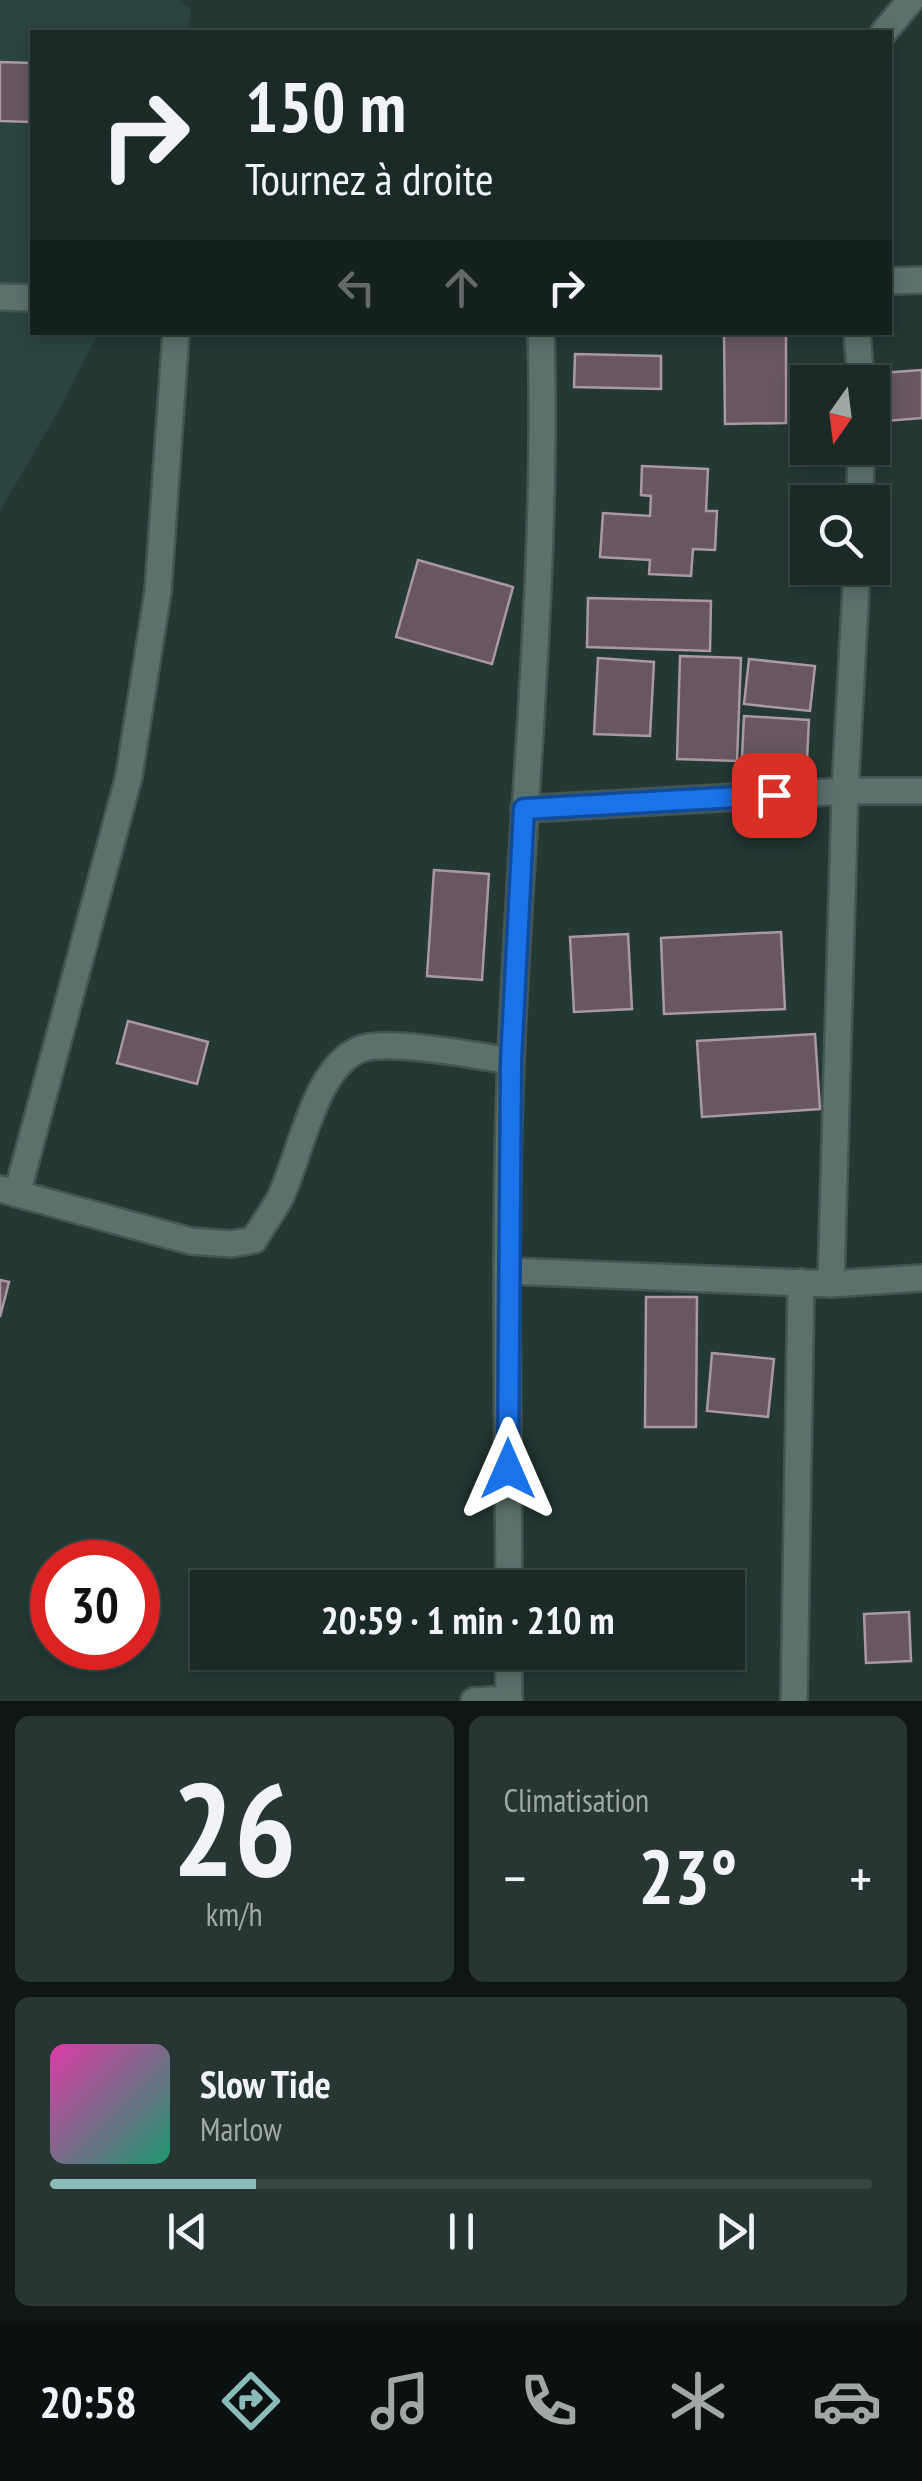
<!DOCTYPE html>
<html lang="fr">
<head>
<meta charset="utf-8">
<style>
  :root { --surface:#1b2a27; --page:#283633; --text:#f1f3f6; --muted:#a0a7a7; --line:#394644; --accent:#8bbbb9 }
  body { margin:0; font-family:"PT Sans Narrow",sans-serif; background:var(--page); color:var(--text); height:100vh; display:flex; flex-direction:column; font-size:38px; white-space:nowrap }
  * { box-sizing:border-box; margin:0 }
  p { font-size:32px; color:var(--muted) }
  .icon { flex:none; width:55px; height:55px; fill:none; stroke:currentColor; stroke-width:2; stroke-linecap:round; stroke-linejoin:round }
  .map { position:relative; height:1701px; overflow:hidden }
  .drawer { display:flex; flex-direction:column; gap:15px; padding:15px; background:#0f1715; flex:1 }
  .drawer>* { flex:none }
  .banner { position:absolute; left:30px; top:30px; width:862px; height:305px; border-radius:0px; box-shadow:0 5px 15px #0003,0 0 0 2px var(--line); background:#1b2a27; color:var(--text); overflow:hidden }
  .needle { width:65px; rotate:194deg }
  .controls { position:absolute; left:790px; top:365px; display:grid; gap:20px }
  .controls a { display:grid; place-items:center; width:100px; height:100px; border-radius:0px; background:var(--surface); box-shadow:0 5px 15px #0003,0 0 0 2px var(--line); font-size:50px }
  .speed { position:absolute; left:30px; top:1540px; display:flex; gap:20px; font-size:50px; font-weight:700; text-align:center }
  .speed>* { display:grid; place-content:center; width:130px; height:130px; border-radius:50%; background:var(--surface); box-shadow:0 5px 15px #0003,0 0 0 2px var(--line); line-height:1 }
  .speed .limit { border:15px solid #d22; background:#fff; color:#111 }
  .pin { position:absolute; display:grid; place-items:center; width:85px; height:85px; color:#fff; margin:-42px; border-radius:20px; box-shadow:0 5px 15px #0006 }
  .me { position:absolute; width:110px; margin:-55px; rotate:0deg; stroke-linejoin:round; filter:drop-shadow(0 0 8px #0008) }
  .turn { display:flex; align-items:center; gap:35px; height:210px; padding:0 50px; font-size:45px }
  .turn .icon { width:130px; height:130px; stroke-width:2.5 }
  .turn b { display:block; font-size:70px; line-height:85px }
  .lanes { display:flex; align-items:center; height:95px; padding:0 50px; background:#0003; justify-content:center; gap:50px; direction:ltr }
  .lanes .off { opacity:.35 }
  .big { font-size:75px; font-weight:600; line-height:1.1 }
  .drawer .card { flex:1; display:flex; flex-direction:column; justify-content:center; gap:15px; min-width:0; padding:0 35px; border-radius:15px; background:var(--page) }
  .drawer .dial { align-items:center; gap:0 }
  .dial b { font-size:130px; line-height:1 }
  .song { display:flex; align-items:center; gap:30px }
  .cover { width:120px; height:120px; border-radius:15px; background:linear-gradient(135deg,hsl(320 70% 55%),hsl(160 70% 35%)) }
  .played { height:10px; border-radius:5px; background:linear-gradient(90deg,var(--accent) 25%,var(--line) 25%) }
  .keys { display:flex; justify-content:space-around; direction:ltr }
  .heat { display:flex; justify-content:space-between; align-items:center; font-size:55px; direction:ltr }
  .drawer .tiles { flex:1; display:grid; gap:15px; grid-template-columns:1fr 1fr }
  .card:last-child { grid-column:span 2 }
  .trip { position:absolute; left:190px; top:1570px; width:555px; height:100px; border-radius:0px; background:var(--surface); box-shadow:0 5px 15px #0003,0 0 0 2px var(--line); font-weight:600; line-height:100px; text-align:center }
  .dock { display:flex; height:160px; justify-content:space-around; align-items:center; background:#0b1110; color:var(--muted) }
  .dock .icon { width:70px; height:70px }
  .dock .current { color:var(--accent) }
  .dock b { font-size:45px; color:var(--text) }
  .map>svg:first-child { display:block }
  .built { fill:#2a4540 }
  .building { fill:#685761; stroke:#aa98a2; stroke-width:2.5 }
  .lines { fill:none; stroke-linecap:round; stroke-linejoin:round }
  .street-casing { stroke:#445552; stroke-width:30 }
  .street { stroke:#5b716c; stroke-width:25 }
  .route-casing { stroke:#114b97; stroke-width:25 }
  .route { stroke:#1a73e8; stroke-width:18 }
</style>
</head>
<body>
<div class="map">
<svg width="922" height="1701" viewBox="0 0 922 1701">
  <rect width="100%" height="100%" fill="#243834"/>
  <path class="built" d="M0,0H179L191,9L188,32H32V332L98,333L63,403L0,511Z"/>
  <g class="building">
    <path d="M0,62L32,63V122L0,121Z"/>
    <path d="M724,332H786V423L725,424Z"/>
    <path d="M575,354L661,356V389L574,387Z"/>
    <path d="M922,370V418L886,421L881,373Z"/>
    <path d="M642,466L708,469L706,511H717L715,550L693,549L691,576L649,574L650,560L600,557L603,513L650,516L651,496L641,495Z"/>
    <path d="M418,560L513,587L492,664L396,637Z"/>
    <path d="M588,598L711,601L710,651L587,647Z"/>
    <path d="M680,656L741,658L737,761L677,759Z"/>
    <path d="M598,658L654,662L650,736L594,734Z"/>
    <path d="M749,659L815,666L810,711L744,704Z"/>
    <path d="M744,716L809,720L807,760L742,756Z"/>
    <path d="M434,870L489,874L482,980L427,976Z"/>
    <path d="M781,932L785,1009L664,1014L661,938Z"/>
    <path d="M628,934L632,1009L574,1012L570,937Z"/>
    <path d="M128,1021L208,1042L197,1084L117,1063Z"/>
    <path d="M815,1034L820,1109L702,1117L697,1041Z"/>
    <path d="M0,1280L9,1282L0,1317Z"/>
    <path d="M646,1297H697L696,1427H645Z"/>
    <path d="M712,1353L774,1359L768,1417L707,1411Z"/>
    <path d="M909,1612L911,1661L866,1663L864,1614Z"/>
  </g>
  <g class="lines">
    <g class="street-casing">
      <g id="street">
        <path d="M884,32L911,0"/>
        <path d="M890,281L922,280"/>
        <path d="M0,297L32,298"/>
        <path d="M857,332L861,382"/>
        <path d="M860,502L861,448"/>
        <path d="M524,809L845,791H922"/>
        <path d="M0,1189L190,1241L231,1244L254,1240C262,1226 271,1214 279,1200C300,1160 314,1062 364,1048C393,1040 478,1056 511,1061"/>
        <path d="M17,1194L129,776L158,591L176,332"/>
        <path d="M507,1271L831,1284L922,1278"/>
        <path d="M831,1284L845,791L857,568"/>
        <path d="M509,1588C508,1411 504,1234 511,1058C521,816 548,574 541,332"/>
        <path d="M474,1701L509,1699"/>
        <path d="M509,1701V1652"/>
        <path d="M794,1701L801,1282"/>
      </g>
    </g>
    <use href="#street" class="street"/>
  </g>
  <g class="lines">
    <g class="route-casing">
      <path id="route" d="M508,1469L511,1061L524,809L774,795"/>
    </g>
    <use href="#route" class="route"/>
  </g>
</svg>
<div class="controls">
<a><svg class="needle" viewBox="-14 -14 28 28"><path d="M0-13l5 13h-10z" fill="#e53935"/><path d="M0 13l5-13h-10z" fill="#a0a7a7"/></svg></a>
<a><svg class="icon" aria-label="search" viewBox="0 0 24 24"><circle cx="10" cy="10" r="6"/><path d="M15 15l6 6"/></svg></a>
</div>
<div class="speed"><div class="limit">30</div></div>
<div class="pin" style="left:774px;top:795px;background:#d93025"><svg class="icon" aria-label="arrive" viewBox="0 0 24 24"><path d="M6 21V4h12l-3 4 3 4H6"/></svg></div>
<svg class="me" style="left:508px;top:1469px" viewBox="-20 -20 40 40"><path d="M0-17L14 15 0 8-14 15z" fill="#1a73e8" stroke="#fff" stroke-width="4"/></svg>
<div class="trip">20:59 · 1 min · 210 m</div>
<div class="banner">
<div class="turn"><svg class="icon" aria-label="right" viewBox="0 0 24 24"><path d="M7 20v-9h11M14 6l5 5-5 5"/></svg><div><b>150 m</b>Tournez à droite</div></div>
<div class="lanes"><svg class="icon off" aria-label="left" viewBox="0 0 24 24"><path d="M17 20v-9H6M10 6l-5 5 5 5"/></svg><svg class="icon off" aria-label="ahead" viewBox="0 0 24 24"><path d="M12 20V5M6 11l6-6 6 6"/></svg><svg class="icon" aria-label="right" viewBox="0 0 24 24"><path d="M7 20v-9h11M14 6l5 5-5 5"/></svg></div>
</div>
</div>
<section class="drawer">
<div class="tiles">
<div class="card dial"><b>26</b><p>km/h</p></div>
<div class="card"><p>Climatisation</p>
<div class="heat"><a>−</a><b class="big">23°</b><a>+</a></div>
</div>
<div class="card">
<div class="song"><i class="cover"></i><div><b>Slow Tide</b><p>Marlow</p></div></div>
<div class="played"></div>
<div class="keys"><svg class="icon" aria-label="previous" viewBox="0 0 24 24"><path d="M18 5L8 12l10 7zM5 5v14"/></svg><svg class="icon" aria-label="pause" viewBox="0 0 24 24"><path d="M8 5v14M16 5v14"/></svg><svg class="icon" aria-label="next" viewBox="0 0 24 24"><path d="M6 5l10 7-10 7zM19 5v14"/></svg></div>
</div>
</div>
</section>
<nav class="dock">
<b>20:58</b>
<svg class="icon current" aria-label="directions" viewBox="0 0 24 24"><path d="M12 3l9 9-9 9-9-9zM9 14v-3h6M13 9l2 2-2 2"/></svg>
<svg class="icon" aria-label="music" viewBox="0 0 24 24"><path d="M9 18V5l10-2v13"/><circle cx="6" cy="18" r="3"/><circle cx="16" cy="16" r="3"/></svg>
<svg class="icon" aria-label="phone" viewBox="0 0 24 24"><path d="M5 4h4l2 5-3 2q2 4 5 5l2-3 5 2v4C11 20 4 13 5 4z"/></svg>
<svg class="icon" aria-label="climate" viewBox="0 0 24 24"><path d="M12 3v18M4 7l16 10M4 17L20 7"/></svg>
<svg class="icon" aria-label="car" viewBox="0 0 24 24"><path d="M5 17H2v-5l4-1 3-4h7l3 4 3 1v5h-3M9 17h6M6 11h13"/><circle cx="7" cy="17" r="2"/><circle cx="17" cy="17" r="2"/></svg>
</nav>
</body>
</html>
